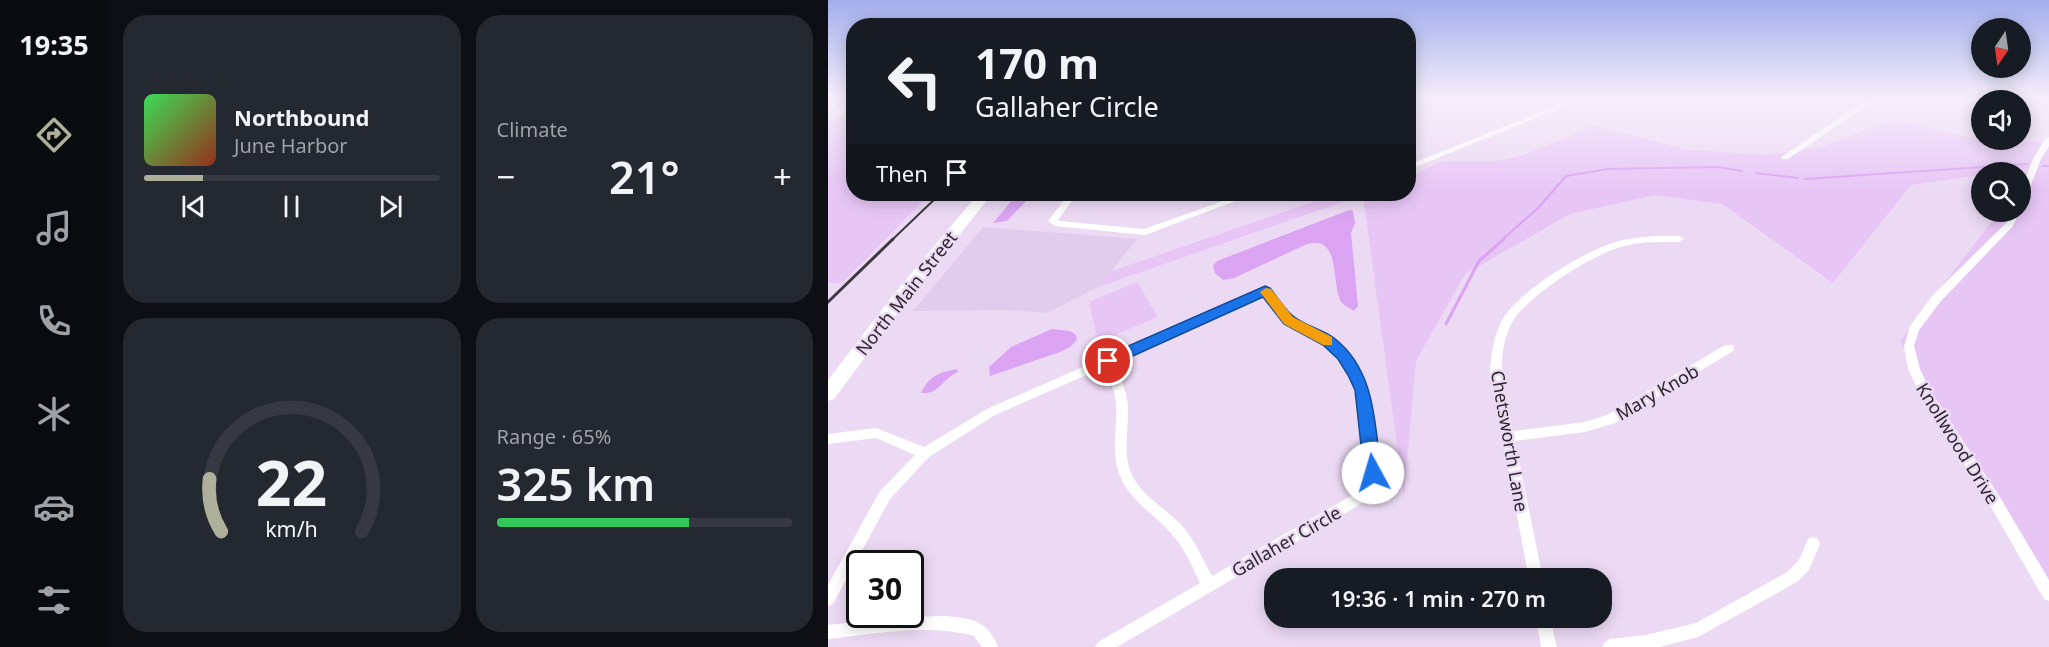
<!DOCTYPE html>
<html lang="en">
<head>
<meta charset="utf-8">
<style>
  :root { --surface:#171b24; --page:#242831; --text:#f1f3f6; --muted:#9ea1a6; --line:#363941; --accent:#aeb09b }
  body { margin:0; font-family:"Noto Sans",sans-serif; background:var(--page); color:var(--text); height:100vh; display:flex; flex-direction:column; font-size:22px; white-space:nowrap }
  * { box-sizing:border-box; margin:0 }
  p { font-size:20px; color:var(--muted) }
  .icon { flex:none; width:33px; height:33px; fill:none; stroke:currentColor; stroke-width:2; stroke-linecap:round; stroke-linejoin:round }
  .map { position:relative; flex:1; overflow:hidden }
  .panel { display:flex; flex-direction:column; gap:15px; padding:15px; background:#0d0f14; width:720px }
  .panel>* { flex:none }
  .top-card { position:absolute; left:18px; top:18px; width:570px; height:183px; border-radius:24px; box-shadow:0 3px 15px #0003; background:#171b24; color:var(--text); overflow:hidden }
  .needle { width:39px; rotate:193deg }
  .tools { position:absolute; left:1143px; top:18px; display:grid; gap:12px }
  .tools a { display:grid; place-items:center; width:60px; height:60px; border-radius:50%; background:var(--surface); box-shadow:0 3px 15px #0003; font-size:30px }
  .speed { position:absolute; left:18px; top:550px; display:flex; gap:12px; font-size:30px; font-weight:700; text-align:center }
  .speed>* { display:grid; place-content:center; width:78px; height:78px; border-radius:50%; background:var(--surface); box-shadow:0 3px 15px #0003; line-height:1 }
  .speed .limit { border:3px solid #111; border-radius:9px; background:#fff; color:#111 }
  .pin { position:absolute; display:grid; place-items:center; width:51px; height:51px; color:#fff; margin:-26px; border:3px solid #fff; border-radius:50%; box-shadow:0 2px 6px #0007 }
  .me { position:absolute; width:66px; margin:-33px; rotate:354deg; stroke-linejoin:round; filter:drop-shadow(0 0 4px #0008) }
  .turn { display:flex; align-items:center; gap:21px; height:126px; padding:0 30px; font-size:27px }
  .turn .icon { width:78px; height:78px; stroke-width:2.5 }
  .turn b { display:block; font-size:42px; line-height:51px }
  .then { display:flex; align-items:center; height:57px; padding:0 30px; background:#0003; gap:12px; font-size:22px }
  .big { font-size:45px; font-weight:600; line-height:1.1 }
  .panel .card { flex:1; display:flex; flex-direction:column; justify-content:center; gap:9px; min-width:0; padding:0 21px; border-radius:24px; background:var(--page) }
  .panel .dial { align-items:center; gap:0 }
  .dial svg { height:156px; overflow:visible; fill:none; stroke:var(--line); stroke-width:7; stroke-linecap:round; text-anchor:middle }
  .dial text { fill:var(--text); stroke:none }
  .song { display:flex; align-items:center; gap:18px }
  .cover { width:72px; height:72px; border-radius:9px; background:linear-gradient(135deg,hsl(130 70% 55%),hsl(10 70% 35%)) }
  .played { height:6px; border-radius:3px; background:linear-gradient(90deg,var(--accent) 20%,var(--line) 20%) }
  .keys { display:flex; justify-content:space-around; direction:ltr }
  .heat { display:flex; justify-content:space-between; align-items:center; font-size:33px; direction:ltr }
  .charge { height:9px; border-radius:4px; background:linear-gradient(90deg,#34c759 65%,var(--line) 0) }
  .panel .tiles { flex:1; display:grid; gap:15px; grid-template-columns:repeat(2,1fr) }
  .trip { position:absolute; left:436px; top:568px; width:348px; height:60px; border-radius:24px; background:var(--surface); box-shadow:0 3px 15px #0003; font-weight:600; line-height:60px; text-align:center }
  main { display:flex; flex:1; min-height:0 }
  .dock { display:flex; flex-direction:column; width:108px; justify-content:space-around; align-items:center; background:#090b0e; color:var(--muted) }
  .dock .icon { width:42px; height:42px }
  .dock .on { color:var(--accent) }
  .dock b { font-size:27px; color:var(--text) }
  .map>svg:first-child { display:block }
  .built { fill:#e2ccec }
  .green { fill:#e7c6f6 }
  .water { fill:#daa4f3 }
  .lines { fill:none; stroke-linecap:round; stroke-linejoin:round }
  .stream-far1 { stroke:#daa4f3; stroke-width:2 }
  .stream { stroke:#daa4f3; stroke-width:3 }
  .minor { fill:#fff; fill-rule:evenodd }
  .primary { fill:#fff; fill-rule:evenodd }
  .rail-far1 { stroke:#3f3843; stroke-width:2 }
  .rail { stroke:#3f3843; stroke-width:3 }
  .route { fill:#1a73e8; stroke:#114b97; stroke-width:1.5 }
  .slow { fill:#f59e0b }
  .labels { text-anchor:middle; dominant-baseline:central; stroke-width:5; stroke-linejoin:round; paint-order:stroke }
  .street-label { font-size:18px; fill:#2c262f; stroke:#ecdaf4 }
</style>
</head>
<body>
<main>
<nav class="dock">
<b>19:35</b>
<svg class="icon on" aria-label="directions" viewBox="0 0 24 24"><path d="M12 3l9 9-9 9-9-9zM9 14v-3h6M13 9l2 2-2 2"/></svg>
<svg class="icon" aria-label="music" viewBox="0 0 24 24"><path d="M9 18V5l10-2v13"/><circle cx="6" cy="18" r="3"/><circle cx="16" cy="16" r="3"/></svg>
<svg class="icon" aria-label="phone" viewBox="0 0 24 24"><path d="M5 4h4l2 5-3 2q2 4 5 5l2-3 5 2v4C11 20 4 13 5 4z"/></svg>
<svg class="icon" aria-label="climate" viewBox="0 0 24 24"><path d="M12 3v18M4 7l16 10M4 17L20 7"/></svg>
<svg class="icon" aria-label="car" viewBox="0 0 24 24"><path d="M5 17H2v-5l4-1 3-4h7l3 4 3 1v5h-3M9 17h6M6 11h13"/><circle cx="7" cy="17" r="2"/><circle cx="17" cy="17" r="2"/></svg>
<svg class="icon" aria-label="filters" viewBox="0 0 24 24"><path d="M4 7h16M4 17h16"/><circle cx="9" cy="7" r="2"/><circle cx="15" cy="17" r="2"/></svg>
</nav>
<section class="panel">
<div class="tiles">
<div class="card">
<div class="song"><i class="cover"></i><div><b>Northbound</b><p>June Harbor</p></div></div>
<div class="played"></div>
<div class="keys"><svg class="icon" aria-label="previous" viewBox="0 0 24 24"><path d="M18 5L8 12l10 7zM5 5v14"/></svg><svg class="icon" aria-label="pause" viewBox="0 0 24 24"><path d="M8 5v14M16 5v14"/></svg><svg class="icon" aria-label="next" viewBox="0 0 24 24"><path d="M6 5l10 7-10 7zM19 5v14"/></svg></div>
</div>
<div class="card"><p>Climate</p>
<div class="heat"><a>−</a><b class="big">21°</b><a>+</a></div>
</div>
<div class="card dial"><svg viewBox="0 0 100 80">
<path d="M14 69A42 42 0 1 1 86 69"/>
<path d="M14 69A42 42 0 0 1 8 42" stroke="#aeb09b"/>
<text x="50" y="56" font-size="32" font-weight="700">22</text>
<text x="50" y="72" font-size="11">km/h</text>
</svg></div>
<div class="card"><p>Range · 65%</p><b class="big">325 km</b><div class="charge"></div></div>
</div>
</section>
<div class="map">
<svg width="1221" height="647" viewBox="0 0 1221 647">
  <rect width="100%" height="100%" fill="#ecdaf4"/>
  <path class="built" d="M155,227L309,239L272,286L219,313L180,310L85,311Z"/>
  <g class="green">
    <path d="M25,118L26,194H102L14,283H0V120Z"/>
    <path d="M1066,120L1148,139L1221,143V596L1199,546L1072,341L1171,212H1192L1193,182L1200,168L1083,185L1005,283L894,204L827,195L742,214L637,274L588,361L576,497L535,195L273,286L281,272L508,194H580L581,177L614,161H668L696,155L766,126L861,150L938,155L993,147Z"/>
    <path d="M309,282L330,317L270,342L261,302Z"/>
  </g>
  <g class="water">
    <path d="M189,194H205L179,221L165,223Z"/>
    <path d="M521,210L525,211L527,223L523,233L530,306L526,311C522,308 517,306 514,303C502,287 515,232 477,245L406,278L395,280L387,273L385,266L389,261Z"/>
    <path d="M224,329L242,331L248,335L249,340L242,347L232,352L162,376L161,367L183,347Z"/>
    <path d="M129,369L130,372C115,378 111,395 93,393C101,377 108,373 129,369Z"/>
  </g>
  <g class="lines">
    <g class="stream-far1">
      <path d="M1215,166H1221"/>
      <path d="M928,173L970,178"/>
      <path d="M977,179L1199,164"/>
      <path d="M674,240L711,207L738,176L780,169L889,167L914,171"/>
    </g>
    <path class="stream" d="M618,324L651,261L676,239"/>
    <g class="minor">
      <path d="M23,99H26V104L14,115H8V111Z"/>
      <path d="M745,99H755L580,170V165Z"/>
      <path d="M1040,99H1049L960,159H954L953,157Z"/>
      <path d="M1218,137H1221V146L1213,159L1196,203L1192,206V191L1205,159Z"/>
      <path d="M241,194H249L230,220L232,221L316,229L415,194H426L317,235L227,226L220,221Z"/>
      <path d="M1183,212H1191L1185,226L1113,301L1091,330L1086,346L1092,369L1102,390L1173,499L1221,580V601L1216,599L1163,507L1093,396L1080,369L1076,346L1082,326L1105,295L1178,223Z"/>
      <path d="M828,236H851L856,239L851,242C833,242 814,241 796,246C763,255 706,292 686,319C681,327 678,336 676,345C670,374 679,403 685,431L757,422L779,415L897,345H905L906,348L905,351L787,423L757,432L687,441L715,579H701L662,374C663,355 665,337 674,320C693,289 756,251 791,241C803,238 816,237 828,236Z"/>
      <path d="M437,287L441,288L464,317L500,336L516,349L532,374L541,400L550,463L548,483L538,501L289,647H267L270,642L372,583C365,568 358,551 347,538C329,515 304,504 292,476C282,452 290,427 288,402C286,390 281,378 277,367L167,415L101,457L62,499L5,604L0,606V585L52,491L87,455L48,438L0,444V434L48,428L96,447L159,409ZM435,296C443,305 449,317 459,325C470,333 484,336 496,344C527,367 531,404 535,440C537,459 541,476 528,493L384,576C375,560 368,542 356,528C340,509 315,498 304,475C294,453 301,430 300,407C299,391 292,377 286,362Z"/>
      <path d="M985,537L990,539L992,544L981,570L969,582L870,637L832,647H774L777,642L782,639L818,635L868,623L959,572L971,560L980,539Z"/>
      <path d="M117,616C144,619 159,619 170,647H154L146,636C99,623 47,634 0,639V625L76,617Z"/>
      <path d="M708,618H722L729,647H713Z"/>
    </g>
    <path class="primary" d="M150,194H164L78,302L6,399L0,401V380L66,294Z"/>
    <path class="rail-far1" d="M64,240L112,194"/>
    <path class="rail" d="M0,302L65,239"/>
  </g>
  <linearGradient id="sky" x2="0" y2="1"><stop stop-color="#a2aeec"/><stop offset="0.52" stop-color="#f6eefa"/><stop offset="1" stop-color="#f6eefa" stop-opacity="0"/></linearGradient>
  <rect width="1221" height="190" fill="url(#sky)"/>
  <path class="route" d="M437,286L442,288C449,297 456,309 465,316C477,326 494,329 506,338C548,370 547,426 553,473L550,478L545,481L539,478L536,473L527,390L520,375L510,359L495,345L456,324L435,297L285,365H275L273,361L275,357Z"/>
  <path class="slow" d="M438,288L443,289L465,317L504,337V345H495L456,324L432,292Z"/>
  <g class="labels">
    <g class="street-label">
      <text transform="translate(78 293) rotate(-52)">North Main Street</text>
      <text transform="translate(829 392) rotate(-30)">Mary Knob</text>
      <text transform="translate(682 441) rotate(80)">Chetsworth Lane</text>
      <text transform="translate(1130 443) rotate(58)">Knollwood Drive</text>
      <text transform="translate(458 541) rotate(-30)">Gallaher Circle</text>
    </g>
  </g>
</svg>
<div class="tools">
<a><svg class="needle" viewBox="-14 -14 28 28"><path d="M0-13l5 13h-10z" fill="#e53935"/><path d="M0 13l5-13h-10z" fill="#9ea1a6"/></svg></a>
<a><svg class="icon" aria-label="sound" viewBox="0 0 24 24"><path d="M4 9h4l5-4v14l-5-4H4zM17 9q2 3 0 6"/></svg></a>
<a><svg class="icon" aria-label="search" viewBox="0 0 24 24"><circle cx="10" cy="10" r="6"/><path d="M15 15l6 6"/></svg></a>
</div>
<div class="speed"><div class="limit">30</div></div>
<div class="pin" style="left:280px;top:361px;background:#d93025"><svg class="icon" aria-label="arrive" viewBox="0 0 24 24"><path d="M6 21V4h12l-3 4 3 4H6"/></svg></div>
<svg class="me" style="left:545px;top:473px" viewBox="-20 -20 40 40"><circle r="19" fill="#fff"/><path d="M0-13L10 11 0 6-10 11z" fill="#1a73e8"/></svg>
<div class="trip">19:36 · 1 min · 270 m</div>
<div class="top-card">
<div class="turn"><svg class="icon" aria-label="left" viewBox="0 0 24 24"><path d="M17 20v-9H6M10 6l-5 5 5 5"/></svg><div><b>170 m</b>Gallaher Circle</div></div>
<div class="then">Then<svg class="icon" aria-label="arrive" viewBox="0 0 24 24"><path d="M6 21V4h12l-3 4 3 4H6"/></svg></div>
</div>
</div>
</main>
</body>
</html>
